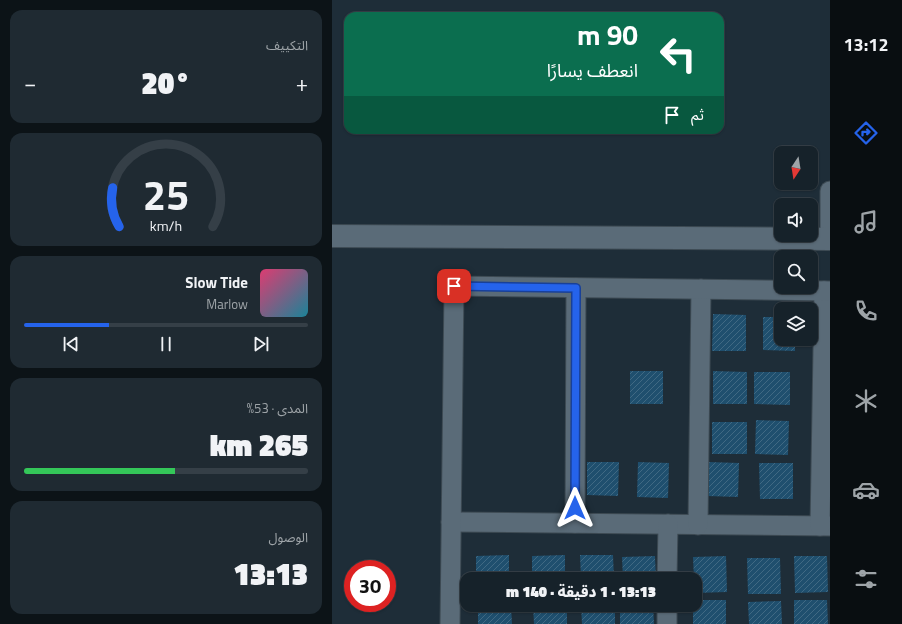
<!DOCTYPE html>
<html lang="ar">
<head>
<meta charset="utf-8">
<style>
  :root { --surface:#16222a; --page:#1f2a32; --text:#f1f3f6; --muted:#9ea4a8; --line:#353f47; --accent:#2563eb }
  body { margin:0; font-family:"Titillium Web","Noto Sans Arabic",sans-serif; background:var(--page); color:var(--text); direction:rtl; height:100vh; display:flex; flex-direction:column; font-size:15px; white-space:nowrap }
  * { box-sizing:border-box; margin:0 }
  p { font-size:13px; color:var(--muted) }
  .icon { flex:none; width:22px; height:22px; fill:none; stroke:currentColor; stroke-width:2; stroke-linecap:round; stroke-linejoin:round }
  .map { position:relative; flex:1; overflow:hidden; direction:ltr }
  .panel { display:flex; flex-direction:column; gap:10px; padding:10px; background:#0c1317; width:332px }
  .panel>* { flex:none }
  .guide { position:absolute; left:12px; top:12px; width:380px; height:122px; border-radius:12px; box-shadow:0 1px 3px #0004,0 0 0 1px var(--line); direction:rtl; background:#0b6e4f; color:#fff; overflow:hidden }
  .needle { width:26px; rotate:192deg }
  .fabs { position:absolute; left:442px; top:146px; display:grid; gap:8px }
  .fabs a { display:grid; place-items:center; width:44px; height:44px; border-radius:8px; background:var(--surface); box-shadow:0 1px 3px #0004,0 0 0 1px var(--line); font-size:20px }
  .speed { position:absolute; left:12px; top:560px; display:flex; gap:8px; font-size:20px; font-weight:700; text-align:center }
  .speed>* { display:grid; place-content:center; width:52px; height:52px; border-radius:50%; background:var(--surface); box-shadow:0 1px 3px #0004,0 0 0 1px var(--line); line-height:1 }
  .speed .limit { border:6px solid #d22; background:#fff; color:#111 }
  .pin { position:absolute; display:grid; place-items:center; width:34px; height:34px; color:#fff; margin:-17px; border-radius:8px; box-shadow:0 2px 6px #0006 }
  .me { position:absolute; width:44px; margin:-22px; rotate:0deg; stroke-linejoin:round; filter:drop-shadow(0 0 3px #0008) }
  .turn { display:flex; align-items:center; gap:14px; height:84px; padding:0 20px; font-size:18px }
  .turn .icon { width:52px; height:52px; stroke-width:2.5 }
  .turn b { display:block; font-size:28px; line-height:34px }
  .then { display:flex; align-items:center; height:38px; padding:0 20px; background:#0003; gap:8px; font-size:15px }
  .big { font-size:30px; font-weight:800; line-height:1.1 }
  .panel .tile { flex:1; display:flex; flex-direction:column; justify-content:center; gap:6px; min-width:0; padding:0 14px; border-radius:12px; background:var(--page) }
  .panel .dial { align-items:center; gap:0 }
  .dial svg { height:104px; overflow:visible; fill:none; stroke:var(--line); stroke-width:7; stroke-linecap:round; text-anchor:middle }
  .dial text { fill:var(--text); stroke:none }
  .song { display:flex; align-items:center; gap:12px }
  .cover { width:48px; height:48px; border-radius:6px; background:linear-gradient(135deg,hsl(340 70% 55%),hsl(190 70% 35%)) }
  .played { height:4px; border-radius:2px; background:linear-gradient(90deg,var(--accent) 30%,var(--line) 30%) }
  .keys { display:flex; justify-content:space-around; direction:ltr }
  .heat { display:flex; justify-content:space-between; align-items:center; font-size:22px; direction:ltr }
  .charge { height:6px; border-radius:3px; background:linear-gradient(90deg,#34c759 53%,var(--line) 0) }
  .trip { position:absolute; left:128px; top:572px; width:242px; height:40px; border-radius:12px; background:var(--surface); box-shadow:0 1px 3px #0004,0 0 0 1px var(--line); font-weight:800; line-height:40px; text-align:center; direction:rtl }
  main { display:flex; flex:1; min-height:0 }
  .menu { display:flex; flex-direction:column; width:72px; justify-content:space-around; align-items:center; background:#090e11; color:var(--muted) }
  .menu .icon { width:28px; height:28px }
  .menu .active { color:var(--accent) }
  .menu b { font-size:18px; color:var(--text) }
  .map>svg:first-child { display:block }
  .building { fill:url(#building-hatch) }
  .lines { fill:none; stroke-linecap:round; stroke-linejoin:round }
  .minor-casing { stroke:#3d4a53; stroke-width:21 }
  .tertiary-casing { stroke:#3d4a53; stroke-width:24 }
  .minor { stroke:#5a6b78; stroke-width:19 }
  .tertiary { stroke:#5a6b78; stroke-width:22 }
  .route-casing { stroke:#184099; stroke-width:10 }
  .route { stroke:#2563eb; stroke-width:7 }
</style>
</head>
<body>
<main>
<nav class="menu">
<b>13:12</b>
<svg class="icon active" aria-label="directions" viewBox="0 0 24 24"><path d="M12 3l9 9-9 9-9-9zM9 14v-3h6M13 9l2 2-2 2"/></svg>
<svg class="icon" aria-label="music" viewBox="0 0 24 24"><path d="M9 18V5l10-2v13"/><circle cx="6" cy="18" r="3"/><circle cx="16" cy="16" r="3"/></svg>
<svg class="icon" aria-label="phone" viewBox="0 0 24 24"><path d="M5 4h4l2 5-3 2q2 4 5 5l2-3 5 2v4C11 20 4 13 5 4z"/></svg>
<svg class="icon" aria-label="climate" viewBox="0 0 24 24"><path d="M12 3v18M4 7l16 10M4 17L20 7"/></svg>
<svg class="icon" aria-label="car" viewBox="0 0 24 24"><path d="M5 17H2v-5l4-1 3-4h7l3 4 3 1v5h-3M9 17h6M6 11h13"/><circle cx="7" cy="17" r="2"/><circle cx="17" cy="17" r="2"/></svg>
<svg class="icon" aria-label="filters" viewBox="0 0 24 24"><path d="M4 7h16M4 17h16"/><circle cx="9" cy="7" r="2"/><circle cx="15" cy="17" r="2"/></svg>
</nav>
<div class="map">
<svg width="498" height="624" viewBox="0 0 498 624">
  <defs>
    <pattern id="building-hatch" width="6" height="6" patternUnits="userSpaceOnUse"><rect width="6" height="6" fill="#1f4f6e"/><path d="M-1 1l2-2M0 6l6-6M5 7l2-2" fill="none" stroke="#406983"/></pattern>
  </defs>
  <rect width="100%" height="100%" fill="#1e2d38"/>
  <g class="building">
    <path d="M381,314L414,315V351H380Z"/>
    <path d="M431,317H449V339H463V351L431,350Z"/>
    <rect x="298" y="371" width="33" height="33"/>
    <path d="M381,371L415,372V404H381Z"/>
    <path d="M422,372H458V405L422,404Z"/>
    <path d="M424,420L457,421L456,455L423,454Z"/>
    <rect x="380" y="422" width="35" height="32"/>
    <path d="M255,462H287L286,496L255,495Z"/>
    <path d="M306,462L337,463L336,498L305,497Z"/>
    <path d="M376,462L407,463L406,497L375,496Z"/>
    <path d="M427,463H461V499H428Z"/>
    <path d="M177,555V579H144V556Z"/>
    <path d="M233,555V579H200V556Z"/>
    <path d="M248,555H281L282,579H249Z"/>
    <path d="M323,556L324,579H291L290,557Z"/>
    <path d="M394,556L395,592L363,593V579H362L361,557Z"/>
    <path d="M462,556H495L496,592L463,593Z"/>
    <path d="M415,558H448L449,594H416Z"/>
    <path d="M363,600H394V624H361V605H363Z"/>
    <path d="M462,600H495L496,624H462Z"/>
    <path d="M449,601L450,624H417L416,602Z"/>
    <path d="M146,605H179L180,624H146Z"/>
    <path d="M201,605H235V624H202Z"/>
    <path d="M249,605H283V624H250Z"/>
    <path d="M288,605H321L322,624H288Z"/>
  </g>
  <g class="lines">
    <g class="minor-casing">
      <g id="minor">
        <path d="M498,239V191"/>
        <path d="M119,522L498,526"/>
        <path d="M243,523L244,288"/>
        <path d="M366,525L369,289"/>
        <path d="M488,526L492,291"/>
        <path d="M335,579L336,524"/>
        <path d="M118,624L122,286L498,291"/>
        <path d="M335,624V605"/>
      </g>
    </g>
    <g class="tertiary-casing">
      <path id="tertiary" d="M0,236L498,239"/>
    </g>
    <use href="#minor" class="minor"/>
    <use href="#tertiary" class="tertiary"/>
  </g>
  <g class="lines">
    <g class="route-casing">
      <path id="route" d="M122,286L244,288L243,508"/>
    </g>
    <use href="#route" class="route"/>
  </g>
</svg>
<div class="fabs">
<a><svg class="needle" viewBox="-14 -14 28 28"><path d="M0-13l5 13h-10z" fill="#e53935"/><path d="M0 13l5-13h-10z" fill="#9ea4a8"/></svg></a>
<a><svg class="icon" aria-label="sound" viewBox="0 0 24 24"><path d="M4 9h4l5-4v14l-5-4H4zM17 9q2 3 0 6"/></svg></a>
<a><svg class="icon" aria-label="search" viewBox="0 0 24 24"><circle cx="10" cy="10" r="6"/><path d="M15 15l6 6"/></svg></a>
<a><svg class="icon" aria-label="layers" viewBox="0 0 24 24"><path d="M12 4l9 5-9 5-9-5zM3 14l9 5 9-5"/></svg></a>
</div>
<div class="speed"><div class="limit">30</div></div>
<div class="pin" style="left:122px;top:286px;background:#d93025"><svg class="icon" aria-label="arrive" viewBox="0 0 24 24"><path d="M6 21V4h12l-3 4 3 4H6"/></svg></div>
<svg class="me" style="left:243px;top:508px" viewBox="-20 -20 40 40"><path d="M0-17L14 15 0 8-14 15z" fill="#2563eb" stroke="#fff" stroke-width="4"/></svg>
<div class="trip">13:13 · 1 دقيقة · 140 m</div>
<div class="guide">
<div class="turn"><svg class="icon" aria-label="left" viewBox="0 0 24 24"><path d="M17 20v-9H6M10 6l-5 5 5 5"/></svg><div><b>90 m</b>انعطف يسارًا</div></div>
<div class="then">ثم<svg class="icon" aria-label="arrive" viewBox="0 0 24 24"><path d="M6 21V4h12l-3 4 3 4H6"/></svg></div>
</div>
</div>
<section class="panel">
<div class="tile"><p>التكييف</p>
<div class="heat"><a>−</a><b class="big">20°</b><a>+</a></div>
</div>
<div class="tile dial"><svg viewBox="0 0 100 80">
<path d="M14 69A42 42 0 1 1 86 69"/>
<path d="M14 69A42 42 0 0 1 9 39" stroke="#2563eb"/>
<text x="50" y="56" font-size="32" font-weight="700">25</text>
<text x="50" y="72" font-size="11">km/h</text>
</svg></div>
<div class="tile">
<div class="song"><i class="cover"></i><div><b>Slow Tide</b><p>Marlow</p></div></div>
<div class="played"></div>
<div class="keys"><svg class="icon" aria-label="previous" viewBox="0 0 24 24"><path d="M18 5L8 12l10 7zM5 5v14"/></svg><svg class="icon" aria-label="pause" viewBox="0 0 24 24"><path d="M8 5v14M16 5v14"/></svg><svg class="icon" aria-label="next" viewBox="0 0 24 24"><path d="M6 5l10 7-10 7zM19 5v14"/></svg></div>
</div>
<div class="tile"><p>المدى · 53%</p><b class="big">265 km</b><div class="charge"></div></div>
<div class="tile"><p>الوصول</p><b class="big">13:13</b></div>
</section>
</main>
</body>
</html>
